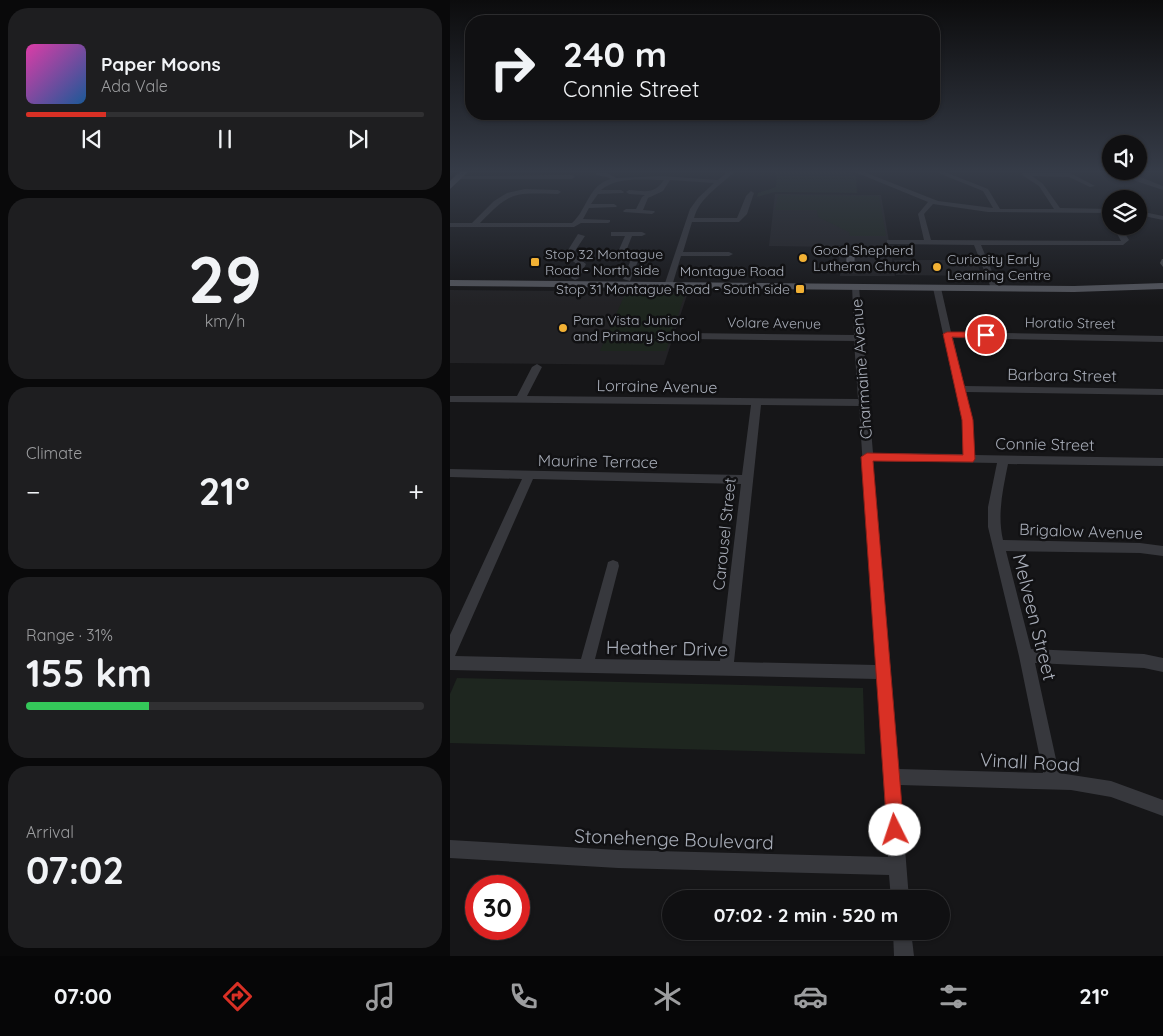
<!DOCTYPE html>
<html lang="en">
<head>
<meta charset="utf-8">
<style>
  :root { --surface:#101012; --page:#1e1e20; --text:#f1f3f6; --muted:#9c9d9f; --line:#303032; --accent:#d93025 }
  body { margin:0; font-family:Quicksand,sans-serif; background:var(--page); color:var(--text); height:100vh; display:flex; flex-direction:column; font-size:19px; white-space:nowrap }
  * { box-sizing:border-box; margin:0 }
  p { font-size:16px; color:var(--muted) }
  .icon { flex:none; width:28px; height:28px; fill:none; stroke:currentColor; stroke-width:2; stroke-linecap:round; stroke-linejoin:round }
  .map { position:relative; flex:1; overflow:hidden }
  .side { display:flex; flex-direction:column; gap:8px; padding:8px; background:#09090a; width:450px }
  .side>* { flex:none }
  .guide { position:absolute; left:15px; top:15px; width:475px; height:105px; border-radius:20px; box-shadow:0 1px 4px #0004,0 0 0 1px var(--line); background:#101012; color:var(--text); overflow:hidden }
  .tools { position:absolute; left:652px; top:135px; display:grid; gap:10px }
  .tools a { display:grid; place-items:center; width:45px; height:45px; border-radius:50%; background:var(--surface); box-shadow:0 1px 4px #0004,0 0 0 1px var(--line); font-size:25px }
  .speed { position:absolute; left:15px; top:875px; display:flex; gap:10px; font-size:25px; font-weight:700; text-align:center }
  .speed>* { display:grid; place-content:center; width:65px; height:65px; border-radius:50%; background:var(--surface); box-shadow:0 1px 4px #0004,0 0 0 1px var(--line); line-height:1 }
  .speed .limit { border:8px solid #d22; background:#fff; color:#111 }
  .pin { position:absolute; display:grid; place-items:center; width:42px; height:42px; color:#fff; margin:-21px; border:2px solid #fff; border-radius:50%; box-shadow:0 1px 5px #0007 }
  .me { position:absolute; width:55px; margin:-28px; rotate:356deg; stroke-linejoin:round; filter:drop-shadow(0 0 4px #0008) }
  .turn { display:flex; align-items:center; gap:18px; height:105px; padding:0 15px; font-size:22px }
  .turn .icon { width:65px; height:65px; stroke-width:2.5 }
  .turn b { display:block; font-size:35px; line-height:42px }
  .big { font-size:38px; font-weight:700; line-height:1.1 }
  .side .tile { flex:1; display:flex; flex-direction:column; justify-content:center; gap:8px; min-width:0; padding:0 18px; border-radius:20px; background:var(--page) }
  .side .dial { align-items:center; gap:0 }
  .dial b { font-size:65px; line-height:1 }
  .song { display:flex; align-items:center; gap:15px }
  .cover { width:60px; height:60px; border-radius:8px; background:linear-gradient(135deg,hsl(320 70% 55%),hsl(210 70% 35%)) }
  .played { height:5px; border-radius:2px; background:linear-gradient(90deg,var(--accent) 20%,var(--line) 20%) }
  .keys { display:flex; justify-content:space-around; direction:ltr }
  .heat { display:flex; justify-content:space-between; align-items:center; font-size:28px; direction:ltr }
  .charge { height:8px; border-radius:4px; background:linear-gradient(90deg,#34c759 31%,var(--line) 0) }
  .trip { position:absolute; left:212px; top:890px; width:288px; height:50px; border-radius:25px; background:var(--surface); box-shadow:0 1px 4px #0004,0 0 0 1px var(--line); font-weight:700; line-height:50px; text-align:center }
  .dock { display:flex; height:80px; justify-content:space-around; align-items:center; background:#060607; color:var(--muted) }
  .dock .icon { width:35px; height:35px }
  .dock .active { color:var(--accent) }
  .dock b { font-size:22px; color:var(--text) }
  main { display:flex; flex:1; min-height:0 }
  .map>svg:first-child { display:block }
  .built { fill:#222225 }
  .green { fill:#1e261f }
  .lines { fill:none; stroke-linecap:round; stroke-linejoin:round }
  .minor { fill:#37383d; fill-rule:evenodd }
  .major { fill:#53555c; fill-rule:evenodd }
  .wall { fill:#47494d }
  .building { fill:#525359; stroke:#5f6168 }
  .route { fill:#d93025; stroke:#8d1f18 }
  .poi-dot { fill:#f2b134; stroke:#111113; stroke-width:2 }
  .labels { text-anchor:middle; dominant-baseline:central; stroke-width:5; stroke-linejoin:round; paint-order:stroke }
  .far-poi-label { font-size:14px; fill:#a8adb8; stroke:#111113; text-anchor:start }
  .far-street-label { font-size:14px; fill:#a8adb8; stroke:#111113 }
  .street-label { font-size:16px; fill:#a8adb8; stroke:#111113 }
  .near-street-label { font-size:19px; fill:#a8adb8; stroke:#111113 }
</style>
</head>
<body>
<main>
<section class="side">
<div class="tile">
<div class="song"><i class="cover"></i><div><b>Paper Moons</b><p>Ada Vale</p></div></div>
<div class="played"></div>
<div class="keys"><svg class="icon" aria-label="previous" viewBox="0 0 24 24"><path d="M18 5L8 12l10 7zM5 5v14"/></svg><svg class="icon" aria-label="pause" viewBox="0 0 24 24"><path d="M8 5v14M16 5v14"/></svg><svg class="icon" aria-label="next" viewBox="0 0 24 24"><path d="M6 5l10 7-10 7zM19 5v14"/></svg></div>
</div>
<div class="tile dial"><b>29</b><p>km/h</p></div>
<div class="tile"><p>Climate</p>
<div class="heat"><a>−</a><b class="big">21°</b><a>+</a></div>
</div>
<div class="tile"><p>Range · 31%</p><b class="big">155 km</b><div class="charge"></div></div>
<div class="tile"><p>Arrival</p><b class="big">07:02</b></div>
</section>
<div class="map">
<svg width="713" height="956" viewBox="0 0 713 956">
  <rect width="100%" height="100%" fill="#161618"/>
  <g class="built">
    <path d="M325,194L431,195L445,276H390L388,246L438,245H387V247L319,246Z"/>
    <path d="M444,260H526L531,274L528,276L446,275Z"/>
    <path d="M0,290L238,292L214,365L0,363Z"/>
  </g>
  <g class="green">
    <path d="M324,172H397L406,176L407,193L325,192L307,197L308,193L326,187L327,176Z"/>
    <path d="M328,195L429,196L436,236H400L399,232L368,217L367,210H325Z"/>
    <path d="M175,294H235L216,351H150Z"/>
    <path d="M7,678L413,688L415,754L0,743V694Z"/>
  </g>
  <g class="lines">
    <g class="minor">
      <path d="M277,172H284C269,187 250,197 244,218H287L296,196L301,191L304,193L297,214L289,222H242L233,252H279L283,254L279,256H231L222,286L218,288L214,286L240,209L248,198L264,183L220,180L213,191L198,198L193,210L204,211L205,212L202,214L174,212L173,211L176,209H186L192,197L195,195L179,194L176,192L179,190C195,191 204,195 214,180C194,180 167,176 151,190H171L174,192L173,193L148,194L141,204H164L167,206L166,207L139,208L133,219L160,220V222L158,223H131L124,227H0V223H22L44,201L57,193L75,189L108,190L111,192L108,194C64,193 62,190 30,223H122C137,210 138,185 161,179L157,177L146,175V173C154,172 160,173 166,178L212,176L268,180Z"/>
      <path d="M405,172H414L488,201L543,208L533,191L486,172H495L538,189L550,209H604L589,186L572,175V173H620L645,186L640,187L619,177L582,176L593,184L610,208L661,209V213L538,212L483,204L474,214L481,240L671,241L663,226H670L679,240L673,245H531L549,288L545,290L541,288L524,245L437,244V240H474L468,214L478,202Z"/>
      <path d="M671,172C681,172 702,182 713,186V190L686,181Z"/>
      <path d="M9,176L122,175L125,177L122,179H7L6,178Z"/>
      <path d="M689,211L713,216V220L689,215Z"/>
      <path d="M161,232H192L196,234L192,236H182L176,251L188,261L180,281L173,279L180,262L168,252L175,236H161Z"/>
      <path d="M128,234L135,236L123,254L136,264L129,278L125,280L121,278L128,265L115,255Z"/>
      <path d="M402,285L409,287L423,453L513,454L512,420L483,288L484,286L491,288L501,332L713,336V342L503,338L514,386L713,389V395L516,392L522,420L524,455L713,458V466L558,464C553,489 547,514 553,540L690,543L713,546V556L690,553L556,551L581,649L694,654L713,658V672L694,668L585,663L609,773L661,781L713,800V816L661,797L621,790L450,785L459,899H441L439,875L168,868L0,858V840L168,850L438,857L427,679L0,670V635L72,479L0,477V469L292,475L301,405L0,402V396H67L82,367L87,364L92,367L77,396L408,399L404,341L239,339L235,336L239,333L404,335ZM311,405L409,406L426,665L284,662ZM423,461L547,463L538,507V527L569,656L593,773L449,769ZM83,479L291,484L270,661L145,659L169,566L168,562L163,560L158,562L157,566L131,659L5,656Z"/>
      <path d="M443,931H461L464,956H444Z"/>
    </g>
    <g class="major">
      <path d="M9,172H18L0,189V181Z"/>
      <path d="M0,280L624,286L713,283V289L624,292L0,286Z"/>
    </g>
  </g>
  <g class="wall">
    <path d="M397,256L404,257L403,270H396Z"/>
    <path d="M712,259H713V267L710,263Z"/>
  </g>
  <path class="building" d="M397,256L404,257V266H397Z"/>
  <linearGradient id="sky" x2="0" y2="1"><stop stop-color="#0c0c0d"/><stop offset="0.56" stop-color="#363c48"/><stop offset="1" stop-color="#363c48" stop-opacity="0"/></linearGradient>
  <rect width="713" height="306" fill="url(#sky)"/>
  <path class="route" d="M497,332H536L541,335L536,338L502,337L523,420L525,459L523,462L423,461L454,830L451,837L445,839L439,837L437,830L411,457L417,453L513,455L512,420L493,334Z"/>
  <g class="poi-dot">
    <circle cx="353" cy="258" r="5"/>
    <rect x="80" y="257" width="10" height="10" rx="2.5"/>
    <circle cx="487" cy="267" r="5"/>
    <rect x="345" y="284" width="10" height="10" rx="2.5"/>
    <circle cx="113" cy="328" r="5"/>
  </g>
  <g class="labels">
    <g class="far-poi-label">
      <text x="363" y="250">Good Shepherd<tspan x="363" dy="16">Lutheran Church</tspan></text>
      <text x="95" y="254">Stop 32 Montague<tspan x="95" dy="16">Road - North side</tspan></text>
      <text x="497" y="259">Curiosity Early<tspan x="497" dy="16">Learning Centre</tspan></text>
      <text x="340" y="289" text-anchor="end">Stop 31 Montague Road - South side</text>
      <text x="123" y="320">Para Vista Junior<tspan x="123" dy="16">and Primary School</tspan></text>
    </g>
    <g class="far-street-label">
      <text x="282" y="271">Montague Road</text>
      <text transform="translate(324 323) rotate(1)">Volare Avenue</text>
      <text transform="translate(620 323) rotate(1)">Horatio Street</text>
    </g>
    <g class="street-label">
      <text transform="translate(411 369) rotate(-94)">Charmaine Avenue</text>
      <text transform="translate(612 375) rotate(1)">Barbara Street</text>
      <text transform="translate(207 386) rotate(1)">Lorraine Avenue</text>
      <text transform="translate(595 444) rotate(1)">Connie Street</text>
      <text transform="translate(148 461) rotate(1)">Maurine Terrace</text>
      <text transform="translate(631 531) rotate(2)">Brigalow Avenue</text>
      <text transform="translate(274 534) rotate(-84)">Carousel Street</text>
    </g>
    <g class="near-street-label">
      <text transform="translate(585 617) rotate(76)">Melveen Street</text>
      <text transform="translate(217 648) rotate(1)">Heather Drive</text>
      <text transform="translate(580 762) rotate(3)">Vinall Road</text>
      <text transform="translate(224 839) rotate(2)">Stonehenge Boulevard</text>
    </g>
  </g>
</svg>
<div class="tools">
<a><svg class="icon" aria-label="sound" viewBox="0 0 24 24"><path d="M4 9h4l5-4v14l-5-4H4zM17 9q2 3 0 6"/></svg></a>
<a><svg class="icon" aria-label="layers" viewBox="0 0 24 24"><path d="M12 4l9 5-9 5-9-5zM3 14l9 5 9-5"/></svg></a>
</div>
<div class="speed"><div class="limit">30</div></div>
<div class="pin" style="left:536px;top:335px;background:#d93025"><svg class="icon" aria-label="arrive" viewBox="0 0 24 24"><path d="M6 21V4h12l-3 4 3 4H6"/></svg></div>
<svg class="me" style="left:445px;top:830px" viewBox="-20 -20 40 40"><circle r="19" fill="#fff"/><path d="M0-13L10 11 0 6-10 11z" fill="#d93025"/></svg>
<div class="trip">07:02 · 2 min · 520 m</div>
<div class="guide">
<div class="turn"><svg class="icon" aria-label="right" viewBox="0 0 24 24"><path d="M7 20v-9h11M14 6l5 5-5 5"/></svg><div><b>240 m</b>Connie Street</div></div>
</div>
</div>
</main>
<nav class="dock">
<b>07:00</b>
<svg class="icon active" aria-label="directions" viewBox="0 0 24 24"><path d="M12 3l9 9-9 9-9-9zM9 14v-3h6M13 9l2 2-2 2"/></svg>
<svg class="icon" aria-label="music" viewBox="0 0 24 24"><path d="M9 18V5l10-2v13"/><circle cx="6" cy="18" r="3"/><circle cx="16" cy="16" r="3"/></svg>
<svg class="icon" aria-label="phone" viewBox="0 0 24 24"><path d="M5 4h4l2 5-3 2q2 4 5 5l2-3 5 2v4C11 20 4 13 5 4z"/></svg>
<svg class="icon" aria-label="climate" viewBox="0 0 24 24"><path d="M12 3v18M4 7l16 10M4 17L20 7"/></svg>
<svg class="icon" aria-label="car" viewBox="0 0 24 24"><path d="M5 17H2v-5l4-1 3-4h7l3 4 3 1v5h-3M9 17h6M6 11h13"/><circle cx="7" cy="17" r="2"/><circle cx="17" cy="17" r="2"/></svg>
<svg class="icon" aria-label="filters" viewBox="0 0 24 24"><path d="M4 7h16M4 17h16"/><circle cx="9" cy="7" r="2"/><circle cx="15" cy="17" r="2"/></svg>
<b>21°</b>
</nav>
</body>
</html>
